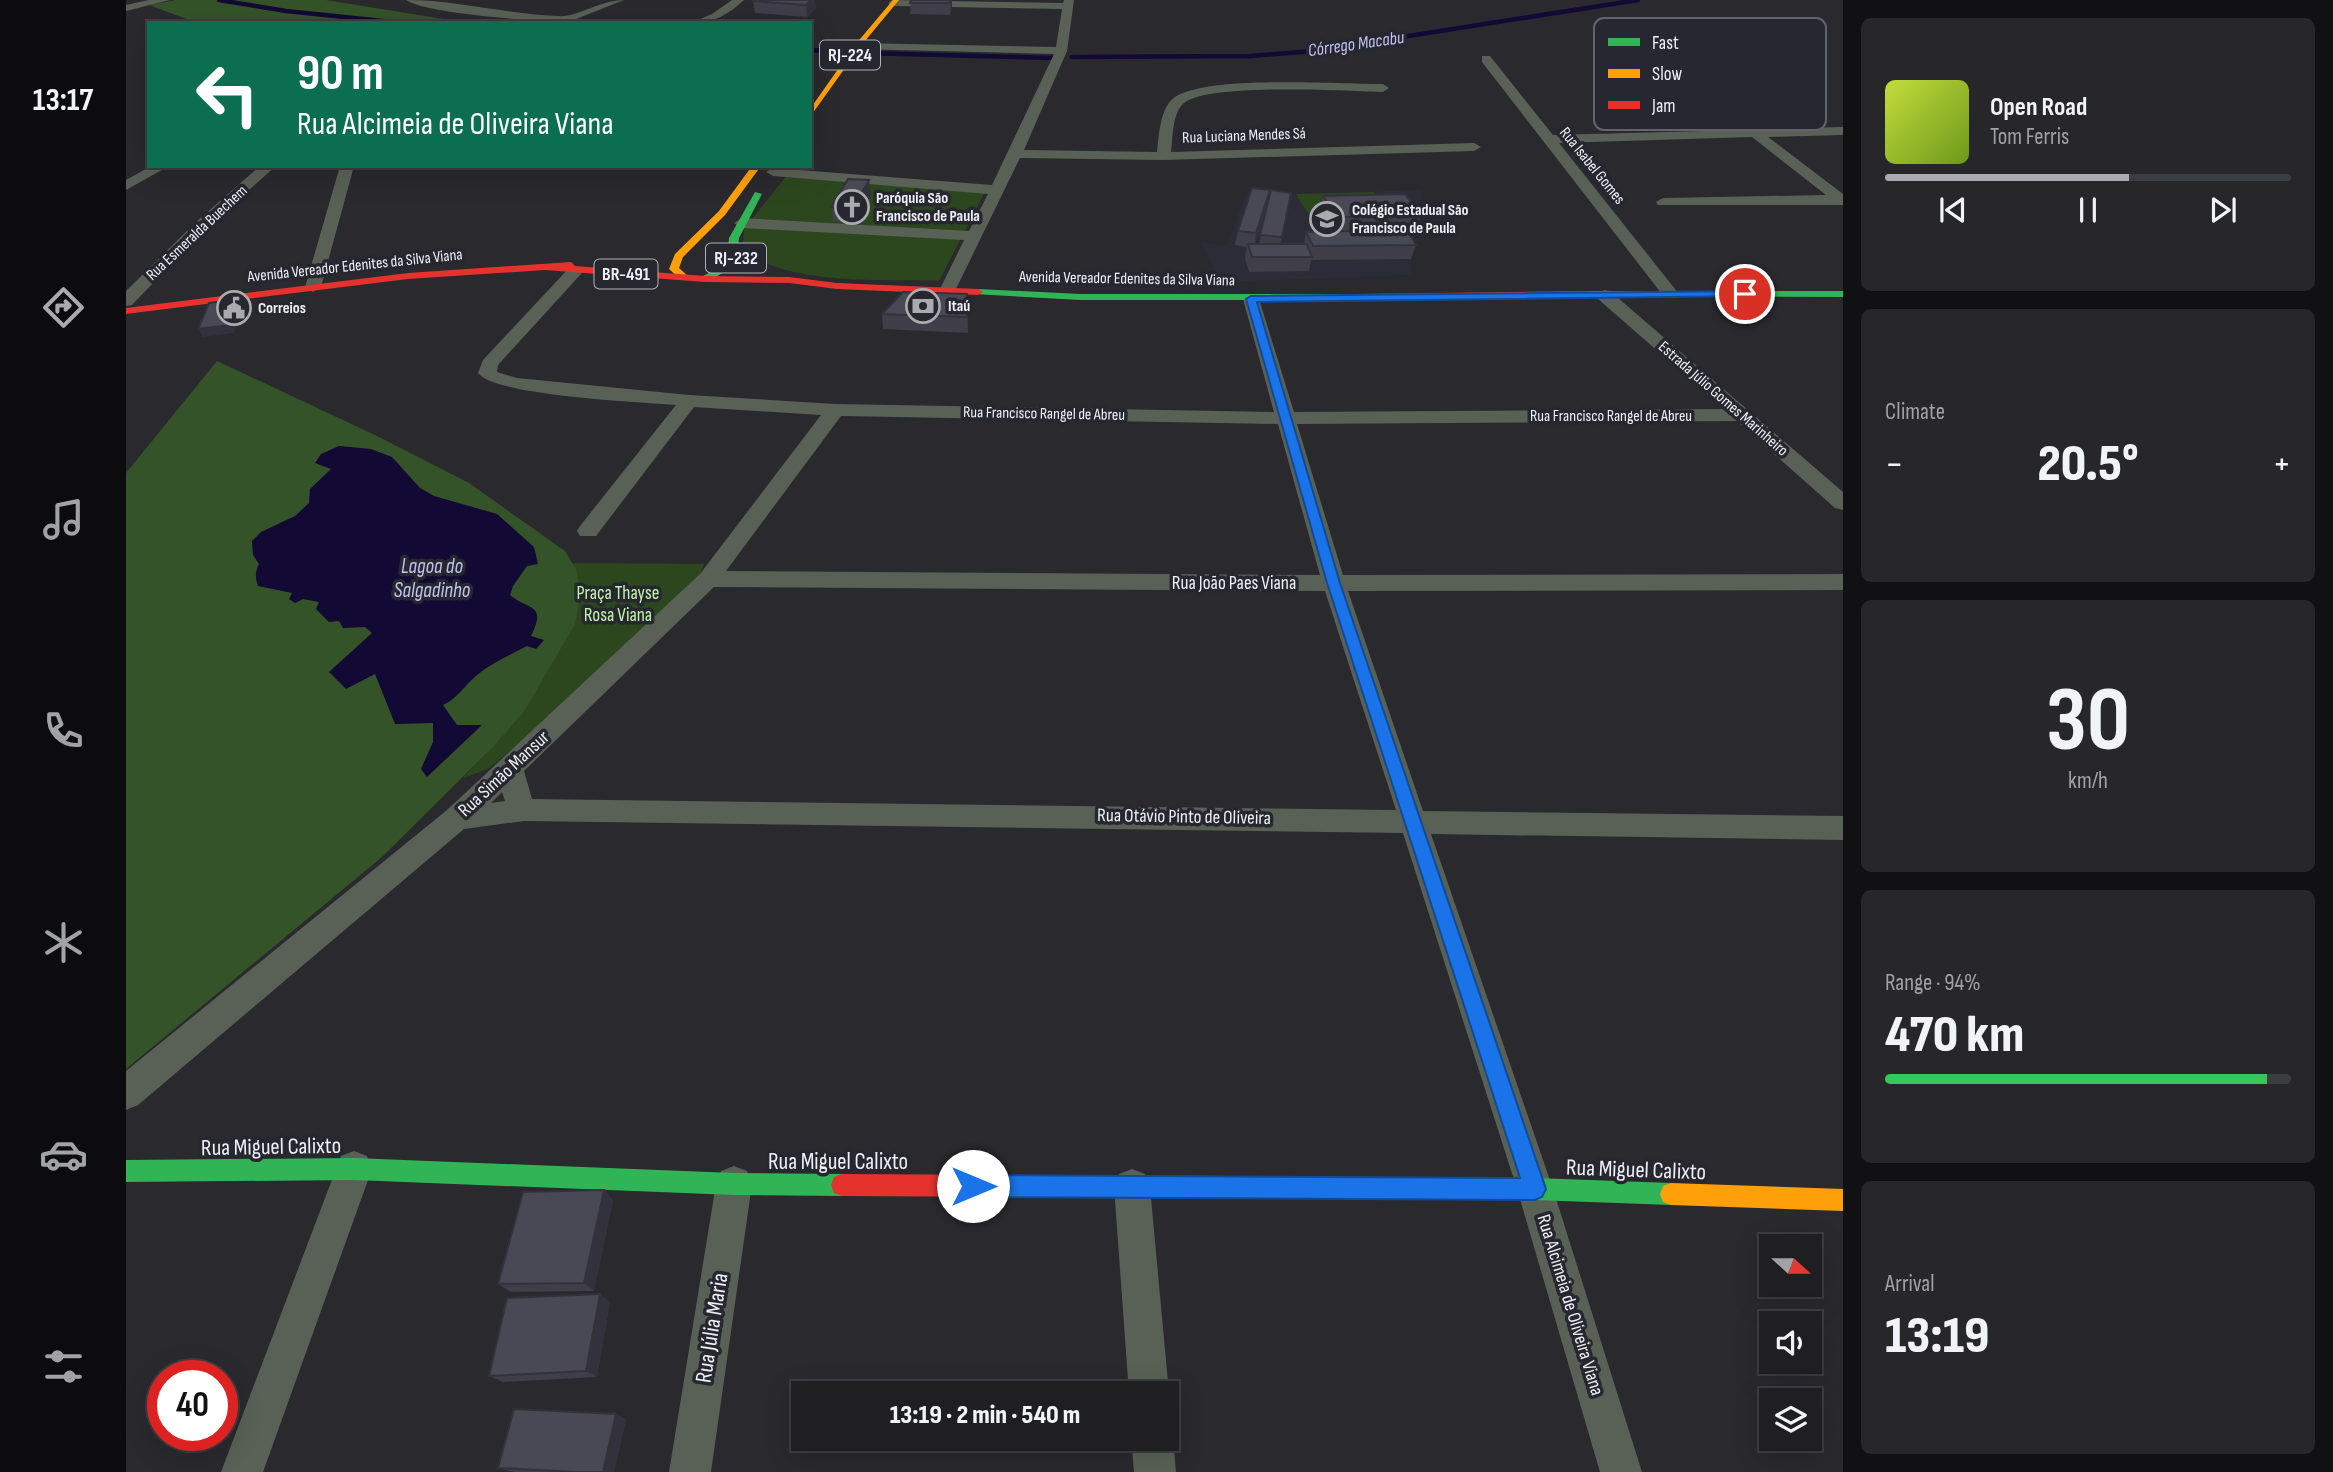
<!DOCTYPE html>
<html lang="en">
<head>
<meta charset="utf-8">
<style>
  :root { --surface:#1f1f22; --page:#27272a; --text:#f1f3f6; --muted:#a1a2a5; --line:#3c3d40; --accent:#aaaaaf }
  body { margin:0; font-family:"Sofia Sans Condensed",sans-serif; background:var(--page); color:var(--text); height:100vh; display:flex; flex-direction:column; font-size:26px; white-space:nowrap }
  * { box-sizing:border-box; margin:0 }
  p { font-size:23px; color:var(--muted) }
  .icon { flex:none; width:38px; height:38px; fill:none; stroke:currentColor; stroke-width:2; stroke-linecap:round; stroke-linejoin:round }
  .map { position:relative; flex:1; overflow:hidden }
  .panel { display:flex; flex-direction:column; gap:18px; padding:18px; background:#111113; width:490px }
  .panel>* { flex:none }
  .top-card { position:absolute; left:21px; top:21px; width:665px; height:147px; border-radius:0px; box-shadow:0 7px 28px #0002,0 0 0 2px var(--line); background:#0b6e4f; color:#fff; overflow:hidden }
  .needle { width:46px; rotate:111deg }
  .buttons { position:absolute; left:1633px; top:1234px; display:grid; gap:14px }
  .buttons a { display:grid; place-items:center; width:63px; height:63px; border-radius:0px; background:var(--surface); box-shadow:0 7px 28px #0002,0 0 0 2px var(--line); font-size:35px }
  .speed { position:absolute; left:21px; top:1360px; display:flex; gap:14px; font-size:35px; font-weight:700; text-align:center }
  .speed>* { display:grid; place-content:center; width:91px; height:91px; border-radius:50%; background:var(--surface); box-shadow:0 7px 28px #0002,0 0 0 2px var(--line); line-height:1 }
  .speed .limit { border:10px solid #d22; background:#fff; color:#111 }
  .pin { position:absolute; display:grid; place-items:center; width:60px; height:60px; color:#fff; margin:-30px; border:4px solid #fff; border-radius:50%; box-shadow:0 2px 7px #0007 }
  .me { position:absolute; width:77px; margin:-38px; rotate:90deg; stroke-linejoin:round; filter:drop-shadow(0 0 5px #0008) }
  .turn { display:flex; align-items:center; gap:24px; height:147px; padding:0 35px; font-size:32px }
  .turn .icon { width:91px; height:91px; stroke-width:2.5 }
  .turn b { display:block; font-size:49px; line-height:60px }
  .big { font-size:52px; font-weight:800; line-height:1.1 }
  .panel .tile { flex:1; display:flex; flex-direction:column; justify-content:center; gap:10px; min-width:0; padding:0 24px; border-radius:10px; background:var(--page) }
  .panel .dial { align-items:center; gap:0 }
  .dial b { font-size:91px; line-height:1 }
  .song { display:flex; align-items:center; gap:21px }
  .cover { width:84px; height:84px; border-radius:10px; background:linear-gradient(135deg,hsl(70 70% 55%),hsl(80 70% 35%)) }
  .played { height:7px; border-radius:4px; background:linear-gradient(90deg,var(--accent) 60%,var(--line) 60%) }
  .keys { display:flex; justify-content:space-around; direction:ltr }
  .heat { display:flex; justify-content:space-between; align-items:center; font-size:38px; direction:ltr }
  .charge { height:10px; border-radius:5px; background:linear-gradient(90deg,#34c759 94%,var(--line) 0) }
  .trip { position:absolute; left:665px; top:1381px; width:388px; height:70px; border-radius:0px; background:var(--surface); box-shadow:0 7px 28px #0002,0 0 0 2px var(--line); font-weight:800; line-height:70px; text-align:center }
  main { display:flex; flex:1; min-height:0 }
  .dock { display:flex; flex-direction:column; width:126px; justify-content:space-around; align-items:center; background:#0c0c0e; color:var(--muted) }
  .dock .icon { width:49px; height:49px }
  .dock .current { color:var(--accent) }
  .dock b { font-size:32px; color:var(--text) }
  .map>svg:first-child { display:block }
  .built { fill:#2c2c39 }
  .green { fill:#2c471e }
  .forest { fill:#355328 }
  .water { fill:#120934 }
  .lines { fill:none; stroke-linecap:round; stroke-linejoin:round }
  .stream { stroke:#120934; stroke-width:4.5 }
  .street { fill:#596156; fill-rule:evenodd }
  .fast { fill:#30b455; fill-rule:evenodd }
  .slow { fill:#ff9f0a; fill-rule:evenodd }
  .jam { fill:#e5322d; fill-rule:evenodd }
  .wall { fill:#3f3e49 }
  .shaded-wall { fill:#33323c }
  .building { fill:#494855; stroke:#33323c; stroke-width:2 }
  .route { fill:#1a73e8; stroke:#114b97; stroke-width:2 }
  .labels { text-anchor:middle; dominant-baseline:central; stroke-width:7; stroke-linejoin:round; paint-order:stroke }
  .far-street-label { font-size:16px; fill:#efeff5; stroke:#272730 }
  .far-poi-label { font-size:16px; font-weight:bold; fill:#efeff5; stroke:#272730; text-anchor:start }
  .far-water-label { font-size:18px; font-style:italic; fill:#c1c1f3; stroke:#272730 }
  .shield { fill:#272730; stroke:#b3b3ba; stroke-width:2 }
  .shield-label { font-size:18px; font-weight:bold; fill:#efeff5 }
  .street-label { font-size:19px; fill:#efeff5; stroke:#272730 }
  .park-label { font-size:19px; fill:#c0f6a9; stroke:#272730 }
  .water-label { font-size:21px; font-style:italic; fill:#c1c1f3; stroke:#272730 }
  .near-street-label { font-size:23px; fill:#efeff5; stroke:#272730 }
  .key { fill:#272730; stroke:#63636b; stroke-width:2 }
  .key-label { font-size:19px; fill:#efeff5 }
</style>
</head>
<body>
<main>
<nav class="dock">
<b>13:17</b>
<svg class="icon current" aria-label="directions" viewBox="0 0 24 24"><path d="M12 3l9 9-9 9-9-9zM9 14v-3h6M13 9l2 2-2 2"/></svg>
<svg class="icon" aria-label="music" viewBox="0 0 24 24"><path d="M9 18V5l10-2v13"/><circle cx="6" cy="18" r="3"/><circle cx="16" cy="16" r="3"/></svg>
<svg class="icon" aria-label="phone" viewBox="0 0 24 24"><path d="M5 4h4l2 5-3 2q2 4 5 5l2-3 5 2v4C11 20 4 13 5 4z"/></svg>
<svg class="icon" aria-label="climate" viewBox="0 0 24 24"><path d="M12 3v18M4 7l16 10M4 17L20 7"/></svg>
<svg class="icon" aria-label="car" viewBox="0 0 24 24"><path d="M5 17H2v-5l4-1 3-4h7l3 4 3 1v5h-3M9 17h6M6 11h13"/><circle cx="7" cy="17" r="2"/><circle cx="17" cy="17" r="2"/></svg>
<svg class="icon" aria-label="filters" viewBox="0 0 24 24"><path d="M4 7h16M4 17h16"/><circle cx="9" cy="7" r="2"/><circle cx="15" cy="17" r="2"/></svg>
</nav>
<div class="map">
<svg width="1717" height="1472" viewBox="0 0 1717 1472">
  <rect width="100%" height="100%" fill="#29292e"/>
  <path class="built" d="M1296,190L1284,275L1096,282L1074,242L1101,246L1119,195Z"/>
  <g class="green">
    <path d="M661,175L859,192L813,281C764,279 647,287 617,245L618,229Z"/>
    <path d="M1248,192L1263,213L1183,215L1170,194Z"/>
    <path d="M447,563L578,564L574,575L460,688L362,769L337,778L375,738L452,581Z"/>
  </g>
  <g class="forest">
    <path d="M50,0H200L342,23H71L23,5Z"/>
    <path d="M91,361L251,436L343,483L439,551L450,569L455,592L449,624L399,710L369,745L256,857L0,1069V473Z"/>
  </g>
  <path class="water" d="M213,446L245,449L266,457L294,488L308,496L371,514L408,547L412,564L401,566L387,586L384,595C403,611 421,603 405,636L418,640L410,649L401,646C384,655 365,663 351,675C338,686 332,698 317,705L331,725H356L301,777L295,769L307,742V723L269,724L249,674L220,689L203,672L246,633L239,627L217,628L213,621L203,622L190,609L193,602L177,599L169,603L163,599L166,593L132,586C129,577 129,572 133,564L127,555L126,541L135,532L169,516L183,503L184,489L205,469L189,463L195,454Z"/>
  <g class="lines">
    <g class="stream">
      <path d="M93,0L160,11L276,23"/>
      <path d="M684,50L699,51"/>
      <path d="M737,53L926,58"/>
      <path d="M946,57L1124,56L1187,51L1512,0"/>
    </g>
    <g class="street">
      <path d="M23,0H44L0,11V5Z"/>
      <path d="M280,0C330,0 380,14 431,16C451,18 474,0 498,0L450,19L464,23C432,23 301,15 280,0Z"/>
      <path d="M606,0H618C602,15 587,23 565,23L586,14Z"/>
      <path d="M938,0H948L941,51L898,150L1031,152C1033,135 1034,107 1049,97C1082,75 1214,84 1257,84L1263,88L1257,92C1223,91 1075,82 1056,105C1046,116 1047,138 1045,152L1348,143L1355,147L1348,151L1037,160L894,158L829,291L821,296L813,291L838,240L616,228L608,223L616,218L843,231L862,194L647,176L640,172L647,168L866,185L928,54L731,49L725,46L731,43L930,47L936,9L767,6L762,3L766,0L937,3Z"/>
      <path d="M1356,56H1364L1427,135L1616,130L1558,85V79L1562,78L1632,129L1717,127V135L1642,137L1717,194V205H1532L1530,202L1537,198L1700,195L1626,137L1433,143L1553,294L1551,298H1539L1356,62Z"/>
      <path d="M25,166H43L0,190V180Z"/>
      <path d="M134,166H150L80,228L6,305L0,306V291L70,222Z"/>
      <path d="M214,166H228L195,287L187,292L179,287Z"/>
      <path d="M449,266L457,271L455,274L372,365L371,372L391,378L563,395L709,404L1148,412L1117,299L1125,294L1133,299L1168,412L1598,409L1472,299L1470,295L1478,290L1484,291L1717,492V510L1709,508L1611,421L1171,424L1217,575L1717,574V590L1222,591L1297,811L1717,816V840L1305,834L1427,1189L1516,1472H1474L1391,1189L1277,833L398,821L338,829L12,1105L0,1110V1071L321,810L574,574L695,415L568,407L470,536H454L451,531L454,526L550,405C515,402 369,396 352,373L357,360L443,268ZM715,416L1152,424L1194,575L600,571ZM588,587L1199,591L1270,810L406,799L398,771ZM376,792L379,801L365,803Z"/>
      <path d="M228,1151L241,1156L246,1169L137,1472H95L215,1156Z"/>
      <path d="M608,1166L621,1171L626,1184L585,1472H543L590,1184L595,1171Z"/>
      <path d="M1006,1169L1019,1174L1024,1187L1043,1393L1041,1398V1393H1003L988,1187L993,1174Z"/>
      <path d="M1041,1425L1047,1438L1050,1472H1008L1005,1438H1041Z"/>
    </g>
    <g class="fast">
      <path d="M629,192L636,194L613,238L610,265L583,281H575V277L600,264L603,238Z"/>
      <path d="M852,289L954,294H1231L1236,297L1231,300H954L848,294V290Z"/>
      <path d="M1464,291H1717V297L1460,296L1459,294Z"/>
      <path d="M228,1158L608,1173L716,1174L724,1177L727,1185L724,1193L716,1196L608,1195L228,1180L0,1182V1160Z"/>
      <path d="M1104,1176L1409,1178L1545,1183L1553,1186L1556,1194L1553,1202L1545,1205L1409,1200L1104,1198L1096,1195L1093,1187L1096,1179Z"/>
    </g>
    <g class="slow">
      <path d="M767,0H773L734,47L684,117V109L729,45Z"/>
      <path d="M626,166H635L599,215L557,257L553,268L564,278L555,280L543,269L549,254L593,211Z"/>
      <path d="M1545,1183L1717,1189V1211L1545,1205L1537,1202L1534,1194L1537,1186Z"/>
    </g>
    <g class="jam">
      <path d="M445,262L449,266L579,276L663,277L711,283L852,289L857,292L852,295L711,289L663,283L579,282L419,270L282,279L0,314V308L282,273Z"/>
      <path d="M1464,291L1469,294L1468,296L1231,300L1226,297L1231,294Z"/>
      <path d="M716,1174L1104,1176L1112,1179L1115,1187L1112,1195L1104,1198L716,1196L708,1193L705,1185L708,1177Z"/>
    </g>
  </g>
  <g class="wall">
    <path d="M628,0H689L690,8L681,17L629,13L627,1Z"/>
    <path d="M785,0H826V7L824,15L784,14Z"/>
    <path d="M1145,190L1165,193L1154,244H1178L1180,232L1201,231L1192,218L1197,196L1295,215L1288,236H1284L1290,245L1285,259L1185,260L1183,271L1123,272L1119,259L1121,247L1109,245L1112,231L1141,204L1129,244H1133Z"/>
    <path d="M745,194L736,209L737,220L735,224L707,221L705,207Z"/>
    <path d="M841,294L842,333L757,329L756,314Z"/>
    <path d="M478,1190L487,1200L468,1291L385,1292L372,1284Z"/>
    <path d="M484,1302L471,1377L377,1382L363,1376Z"/>
    <path d="M490,1414L500,1419L488,1472H388L372,1468Z"/>
  </g>
  <g class="shaded-wall">
    <path d="M685,0H689L690,8L681,17L680,5Z"/>
    <path d="M825,0H826V7L824,15Z"/>
    <path d="M743,180L745,194L736,209L737,220L735,224L734,209L729,205Z"/>
    <path d="M1144,190L1141,204L1128,248L1130,233Z"/>
    <path d="M113,299L118,307L108,333L77,337L72,329Z"/>
    <path d="M478,1190L487,1200L468,1291L458,1283Z"/>
    <path d="M474,1294L484,1302L471,1377L460,1371Z"/>
    <path d="M490,1414L500,1419L488,1472H477Z"/>
  </g>
  <g class="building">
    <path d="M628,0H685L680,5L627,1Z"/>
    <path d="M785,0H825L824,3H784Z"/>
    <path d="M722,179L743,180L729,205H736L734,209L705,207Z"/>
    <path d="M1126,188L1144,190L1130,233L1112,231Z"/>
    <path d="M1145,190L1165,193L1156,237L1134,235Z"/>
    <path d="M1279,194L1295,215L1211,217L1197,196Z"/>
    <path d="M1281,230L1290,245L1187,246L1180,232Z"/>
    <path d="M1122,244H1181L1186,257H1126Z"/>
    <path d="M777,292L841,294V317L756,314Z"/>
    <path d="M113,299L104,325L72,329L83,303Z"/>
    <path d="M478,1190L458,1283L372,1284L397,1192Z"/>
    <path d="M474,1294L460,1371L363,1376L381,1298Z"/>
    <path d="M388,1409L490,1414L477,1472H451L372,1468Z"/>
  </g>
  <path class="route" d="M1619,291L1624,294L1623,296L1131,302L1214,583L1420,1189L1416,1197L1409,1200L847,1197L839,1194L836,1186L839,1178L847,1175L1394,1178L1201,583L1120,299L1125,296Z"/>
  <defs>
    <g id="church-ring" transform="scale(1.75)"><circle r="9.5" fill="#272730" stroke="#aaaaaf" stroke-width="1.5"/><path d="M-1.2-6h2.4v3.5h3.3v2.4h-3.3V6h-2.4V-.1h-3.3v-2.4h3.3Z" fill="#aaaaaf"/></g>
    <g id="school-ring" transform="scale(1.75)"><circle r="9.5" fill="#272730" stroke="#aaaaaf" stroke-width="1.5"/><path d="M0-5L7-2L0 1L-7-2ZM-4 1L0 2.5L4 1V4Q0 6-4 4Z" fill="#aaaaaf"/></g>
    <g id="bank-ring" transform="scale(1.75)"><circle r="9.5" fill="#272730" stroke="#aaaaaf" stroke-width="1.5"/><path d="M-6-4H6V4H-6ZM0-2.3a2.3 2.3 0 1 0 0 4.6a2.3 2.3 0 1 0 0-4.6Z" fill="#aaaaaf"/></g>
    <g id="civic-ring" transform="scale(1.75)"><circle r="9.5" fill="#272730" stroke="#aaaaaf" stroke-width="1.5"/><path d="M-.6-6.5H3V-4.5H.6V-3L4-1V1h2V6H-6V1h2V-1L-.6-3ZM-1.2 2.5V6h2.4V2.5Z" fill="#aaaaaf"/></g>
  </defs>
  <g fill-rule="evenodd">
    <use href="#church-ring" x="726" y="207"/>
    <use href="#school-ring" x="1201" y="219"/>
    <use href="#bank-ring" x="797" y="306"/>
    <use href="#civic-ring" x="108" y="308"/>
  </g>
  <g class="labels">
    <g class="far-street-label">
      <text transform="translate(1118 136) rotate(-2)">Rua Luciana Mendes Sá</text>
      <text transform="translate(1466 166) rotate(51)">Rua Isabel Gomes</text>
      <text transform="translate(71 233) rotate(-43)">Rua Esmeralda Buechem</text>
      <text transform="translate(229 266) rotate(-6)">Avenida Vereador Edenites da Silva Viana</text>
      <text transform="translate(1001 279) rotate(1)">Avenida Vereador Edenites da Silva Viana</text>
      <text transform="translate(1597 399) rotate(41)">Estrada Júlio Gomes Marinheiro</text>
      <text transform="translate(918 414) rotate(1)">Rua Francisco Rangel de Abreu</text>
      <text x="1485" y="416">Rua Francisco Rangel de Abreu</text>
    </g>
    <g class="far-poi-label">
      <text x="750" y="198">Paróquia São<tspan x="750" dy="18">Francisco de Paula</tspan></text>
      <text x="1226" y="210">Colégio Estadual São<tspan x="1226" dy="18">Francisco de Paula</tspan></text>
      <text x="822" y="306">Itaú</text>
      <text x="132" y="308">Correios</text>
    </g>
    <g class="far-water-label">
      <text transform="translate(1230 44) rotate(-8)">Córrego Macabu</text>
    </g>
    <g class="shield">
      <rect x="694" y="40.5" width="60" height="29" rx="5"/>
      <rect x="580" y="243.5" width="60" height="29" rx="5"/>
      <rect x="468.5" y="259.5" width="63" height="29" rx="5"/>
    </g>
    <g class="shield-label">
      <text x="724" y="55">RJ-224</text>
      <text x="610" y="258">RJ-232</text>
      <text x="500" y="274">BR-491</text>
    </g>
    <g class="street-label">
      <text x="1108" y="583">Rua João Paes Viana</text>
      <text transform="translate(378 774) rotate(-43)">Rua Simão Mansur</text>
      <text transform="translate(1058 817) rotate(1)">Rua Otávio Pinto de Oliveira</text>
      <text transform="translate(1444 1305) rotate(73)">Rua Alcimeia de Oliveira Viana</text>
    </g>
    <g class="park-label">
      <text x="492" y="593">Praça Thayse<tspan x="492" dy="22">Rosa Viana</tspan></text>
    </g>
    <g class="water-label">
      <text x="306" y="566">Lagoa do<tspan x="306" dy="24">Salgadinho</tspan></text>
    </g>
    <g class="near-street-label">
      <text transform="translate(145 1147) rotate(-1)">Rua Miguel Calixto</text>
      <text x="712" y="1162">Rua Miguel Calixto</text>
      <text transform="translate(1510 1170) rotate(2)">Rua Miguel Calixto</text>
      <text transform="translate(586 1328) rotate(-81)">Rua Júlia Maria</text>
    </g>
  </g>
  <rect x="1468" y="18" width="232" height="112" rx="10" class="key"/>
  <rect x="1482" y="38" width="32" height="8" fill="#30b455"/>
  <rect x="1482" y="69" width="32" height="9" fill="#ff9f0a"/>
  <rect x="1482" y="101" width="32" height="8" fill="#e5322d"/>
  <g class="key-label">
    <text x="1526" y="49">Fast</text>
    <text x="1526" y="80">Slow</text>
    <text x="1526" y="112">Jam</text>
  </g>
</svg>
<div class="buttons">
<a><svg class="needle" viewBox="-14 -14 28 28"><path d="M0-13l5 13h-10z" fill="#e53935"/><path d="M0 13l5-13h-10z" fill="#a1a2a5"/></svg></a>
<a><svg class="icon" aria-label="sound" viewBox="0 0 24 24"><path d="M4 9h4l5-4v14l-5-4H4zM17 9q2 3 0 6"/></svg></a>
<a><svg class="icon" aria-label="layers" viewBox="0 0 24 24"><path d="M12 4l9 5-9 5-9-5zM3 14l9 5 9-5"/></svg></a>
</div>
<div class="speed"><div class="limit">40</div></div>
<div class="pin" style="left:1619px;top:294px;background:#d93025"><svg class="icon" aria-label="arrive" viewBox="0 0 24 24"><path d="M6 21V4h12l-3 4 3 4H6"/></svg></div>
<svg class="me" style="left:847px;top:1186px" viewBox="-20 -20 40 40"><circle r="19" fill="#fff"/><path d="M0-13L10 11 0 6-10 11z" fill="#1a73e8"/></svg>
<div class="trip">13:19 · 2 min · 540 m</div>
<div class="top-card">
<div class="turn"><svg class="icon" aria-label="left" viewBox="0 0 24 24"><path d="M17 20v-9H6M10 6l-5 5 5 5"/></svg><div><b>90 m</b>Rua Alcimeia de Oliveira Viana</div></div>
</div>
</div>
<section class="panel">
<div class="tile">
<div class="song"><i class="cover"></i><div><b>Open Road</b><p>Tom Ferris</p></div></div>
<div class="played"></div>
<div class="keys"><svg class="icon" aria-label="previous" viewBox="0 0 24 24"><path d="M18 5L8 12l10 7zM5 5v14"/></svg><svg class="icon" aria-label="pause" viewBox="0 0 24 24"><path d="M8 5v14M16 5v14"/></svg><svg class="icon" aria-label="next" viewBox="0 0 24 24"><path d="M6 5l10 7-10 7zM19 5v14"/></svg></div>
</div>
<div class="tile"><p>Climate</p>
<div class="heat"><a>−</a><b class="big">20.5°</b><a>+</a></div>
</div>
<div class="tile dial"><b>30</b><p>km/h</p></div>
<div class="tile"><p>Range · 94%</p><b class="big">470 km</b><div class="charge"></div></div>
<div class="tile"><p>Arrival</p><b class="big">13:19</b></div>
</section>
</main>
</body>
</html>
